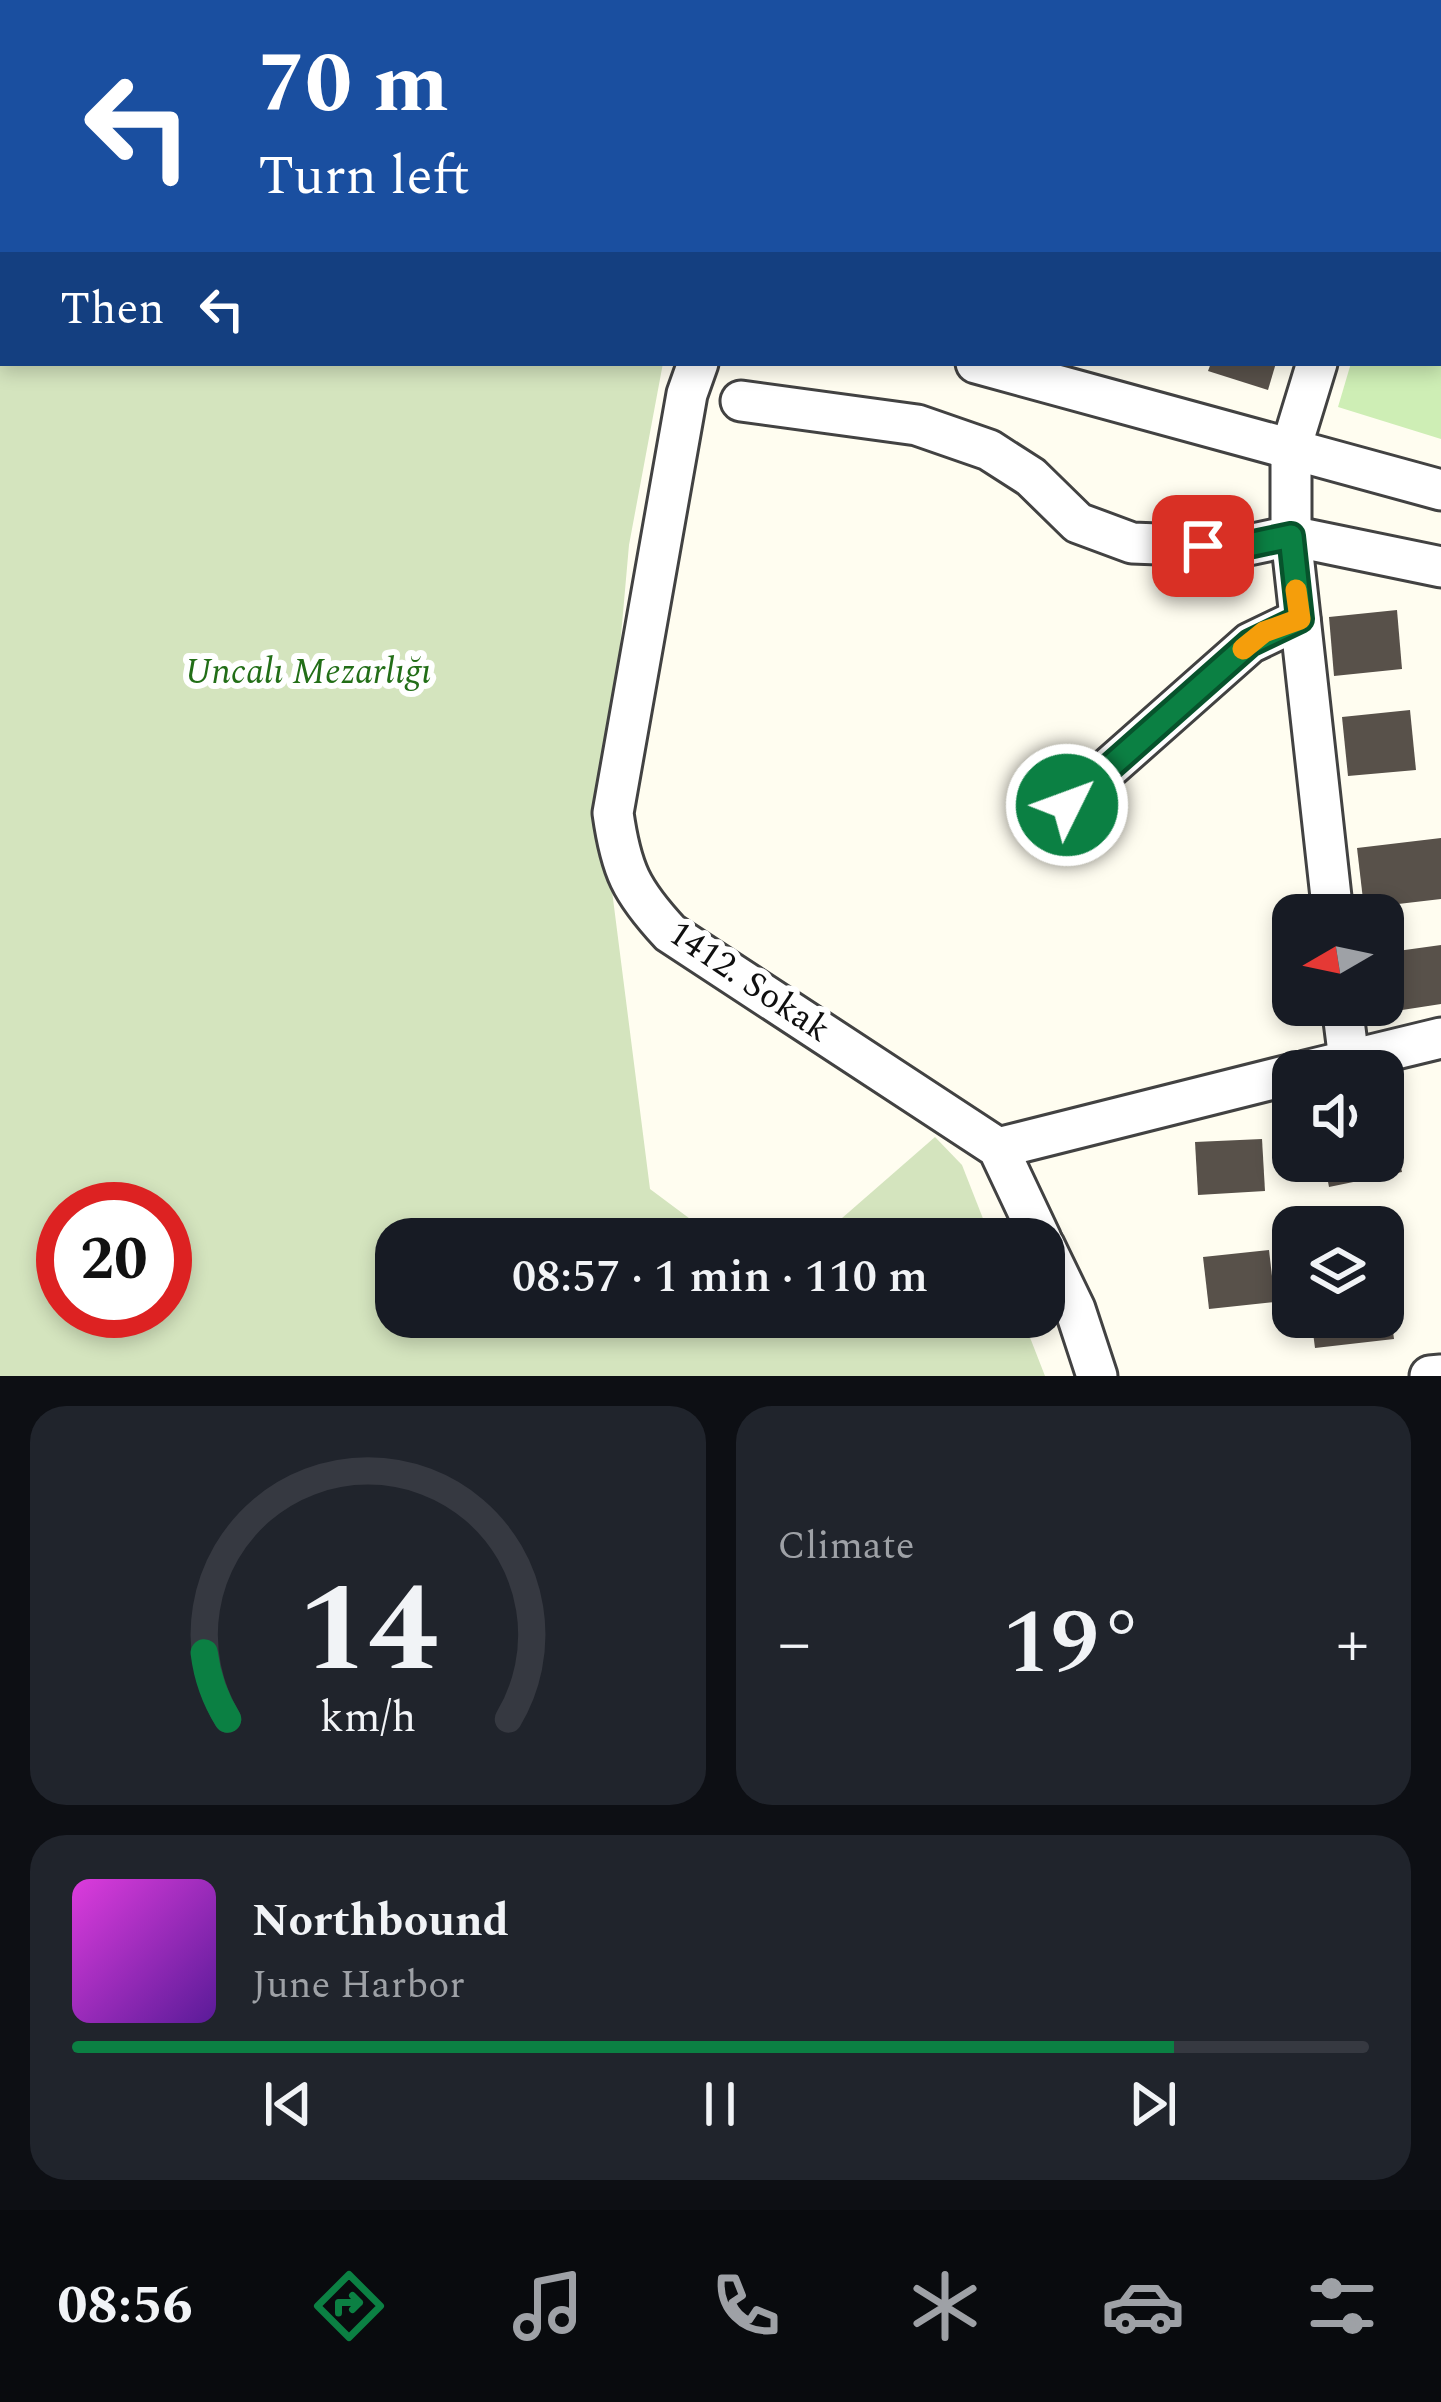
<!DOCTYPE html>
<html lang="en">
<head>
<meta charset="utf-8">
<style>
  :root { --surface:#171b24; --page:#20242c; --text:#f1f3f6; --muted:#9ea1a6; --line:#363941; --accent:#0b8043 }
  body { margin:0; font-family:Spectral,serif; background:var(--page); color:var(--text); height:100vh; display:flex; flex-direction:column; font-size:45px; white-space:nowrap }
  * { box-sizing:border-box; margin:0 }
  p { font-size:39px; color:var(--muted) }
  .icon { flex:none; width:66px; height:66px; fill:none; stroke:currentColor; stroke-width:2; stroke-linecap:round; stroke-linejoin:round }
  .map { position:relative; height:1376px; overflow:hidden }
  .sheet { display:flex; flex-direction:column; gap:30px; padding:30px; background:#0d0f14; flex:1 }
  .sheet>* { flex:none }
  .hud { position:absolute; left:0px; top:0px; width:1443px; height:366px; box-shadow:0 6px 18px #0003; background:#1a4fa0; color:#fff; overflow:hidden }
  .needle { width:78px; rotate:261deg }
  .tools { position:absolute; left:1272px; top:894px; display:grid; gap:24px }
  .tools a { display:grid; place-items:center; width:132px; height:132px; border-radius:24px; background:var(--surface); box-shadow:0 6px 18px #0003; font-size:60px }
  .speed { position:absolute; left:36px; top:1182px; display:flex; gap:24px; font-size:60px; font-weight:700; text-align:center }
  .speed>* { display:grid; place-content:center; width:156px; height:156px; border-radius:50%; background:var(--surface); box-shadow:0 6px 18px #0003; line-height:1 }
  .speed .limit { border:18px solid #d22; background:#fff; color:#111 }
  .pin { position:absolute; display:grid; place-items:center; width:102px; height:102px; color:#fff; margin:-51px; border-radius:24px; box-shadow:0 6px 18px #0006 }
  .me { position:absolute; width:132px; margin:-66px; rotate:48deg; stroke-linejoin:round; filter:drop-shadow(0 0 9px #0008) }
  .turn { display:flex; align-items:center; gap:42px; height:252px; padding:0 60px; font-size:54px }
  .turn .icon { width:156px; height:156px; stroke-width:2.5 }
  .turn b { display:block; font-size:84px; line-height:102px }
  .then { display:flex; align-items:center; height:114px; padding:0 60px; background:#0003; gap:24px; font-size:45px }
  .big { font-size:90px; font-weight:600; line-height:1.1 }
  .sheet .tile { flex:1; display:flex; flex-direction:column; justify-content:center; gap:18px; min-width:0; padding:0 42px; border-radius:36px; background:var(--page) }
  .sheet .dial { align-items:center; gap:0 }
  .dial svg { height:312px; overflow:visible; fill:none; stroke:var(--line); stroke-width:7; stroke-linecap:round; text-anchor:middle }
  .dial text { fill:var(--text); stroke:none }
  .song { display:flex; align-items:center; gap:36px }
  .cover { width:144px; height:144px; border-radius:18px; background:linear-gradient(135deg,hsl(300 70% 55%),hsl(270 70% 35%)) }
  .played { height:12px; border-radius:6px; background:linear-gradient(90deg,var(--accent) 85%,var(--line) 85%) }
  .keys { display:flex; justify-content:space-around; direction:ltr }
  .heat { display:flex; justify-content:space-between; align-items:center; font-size:66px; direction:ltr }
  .sheet .tiles { flex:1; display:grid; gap:30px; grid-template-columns:1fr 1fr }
  .tile:last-child { grid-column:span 2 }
  .trip { position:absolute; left:375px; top:1218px; width:690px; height:120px; border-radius:36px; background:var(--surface); box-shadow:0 6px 18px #0003; font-weight:600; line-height:120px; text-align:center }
  .dock { display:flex; height:192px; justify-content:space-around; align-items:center; background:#090b0e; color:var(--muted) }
  .dock .icon { width:84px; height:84px }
  .dock .selected { color:var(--accent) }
  .dock b { font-size:54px; color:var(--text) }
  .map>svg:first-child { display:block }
  .green { fill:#ceeeb5 }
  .cemetery { fill:#d4e4be; fill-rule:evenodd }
  .building { fill:#58514a }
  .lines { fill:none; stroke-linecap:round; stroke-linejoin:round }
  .minor-casing { stroke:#424242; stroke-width:45 }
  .minor { stroke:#fff; stroke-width:39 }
  .route-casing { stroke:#07532c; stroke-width:30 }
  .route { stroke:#0b8043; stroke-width:21 }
  .slow { stroke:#f59e0b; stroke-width:21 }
  .labels { text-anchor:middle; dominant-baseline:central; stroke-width:12; stroke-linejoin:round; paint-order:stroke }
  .park-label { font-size:36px; font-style:italic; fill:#226e17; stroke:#fff }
  .street-label { font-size:36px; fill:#0f0f0f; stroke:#fff }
</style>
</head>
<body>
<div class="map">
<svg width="1441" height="1376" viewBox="0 0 1441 1376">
  <rect width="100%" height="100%" fill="#fffdf0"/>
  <path class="green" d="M1441,77V439L1338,407L1351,363H1440Z"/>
  <g class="cemetery">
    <path d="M0,122L3,363H663L629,545L604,828L650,1189L717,1239H396V1317H1022L1045,1376H0ZM63,1209H165V1311H63Z"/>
    <path d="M935,1137L962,1165L991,1239H818Z"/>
  </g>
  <g class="building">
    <path d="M1211,363H1276L1268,390L1208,371Z"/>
    <path d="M1397,610L1402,669L1334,676L1329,617Z"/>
    <path d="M1410,710L1416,770L1348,776L1342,717Z"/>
    <path d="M1441,838V899L1364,908L1357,848Z"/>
    <path d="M1441,945V1004L1376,1014L1375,1005H1383V953Z"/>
    <path d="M1389,1110L1402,1172L1329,1187L1324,1161H1383V1111Z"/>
    <path d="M1262,1139L1265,1191L1198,1195L1195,1142Z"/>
    <path d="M1269,1250L1275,1302L1209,1309L1203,1257Z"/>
    <path d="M1383,1294H1388L1394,1339L1315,1348L1311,1317H1383Z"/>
  </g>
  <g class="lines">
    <g class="minor-casing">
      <g id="minor">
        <path d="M575,3L576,0"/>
        <path d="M857,3L858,0"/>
        <path d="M1430,3V0"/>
        <path d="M0,43L3,44"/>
        <path d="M698,363L687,394L613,813C621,870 631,891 670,933L998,1148L1041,1239"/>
        <path d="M976,363L1441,490"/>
        <path d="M1317,363L1291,448V536L1333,915"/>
        <path d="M741,401L917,425L989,450L1031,477L1078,523L1132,543L1239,547L1291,536L1441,567"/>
        <path d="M1067,805L1250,643L1300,619"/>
        <path d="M1342,1005L1349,1060"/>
        <path d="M1305,1071L1441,1038"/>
        <path d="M998,1148L1293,1074"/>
        <path d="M1044,1245L1075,1309L1097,1376"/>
        <path d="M1430,1376L1441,1375"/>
      </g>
    </g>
    <use href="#minor" class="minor"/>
  </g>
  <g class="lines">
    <g class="route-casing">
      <path id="route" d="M1067,805L1250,643L1300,619L1291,536L1239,547L1203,546"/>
    </g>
    <use href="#route" class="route"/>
    <path class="slow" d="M1243,649L1264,632L1300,619L1296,590"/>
  </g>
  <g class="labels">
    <g class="park-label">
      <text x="308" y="672">Uncalı Mezarlığı</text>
    </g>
    <g class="street-label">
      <text transform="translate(749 982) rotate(34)">1412. Sokak</text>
    </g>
  </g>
</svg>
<div class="tools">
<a><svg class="needle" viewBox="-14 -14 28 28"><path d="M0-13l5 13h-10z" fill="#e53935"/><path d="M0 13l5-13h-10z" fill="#9ea1a6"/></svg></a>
<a><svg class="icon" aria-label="sound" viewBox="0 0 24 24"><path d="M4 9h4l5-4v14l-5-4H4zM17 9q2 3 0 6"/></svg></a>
<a><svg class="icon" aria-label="layers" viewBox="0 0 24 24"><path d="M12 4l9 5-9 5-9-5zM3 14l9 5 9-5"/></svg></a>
</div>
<div class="speed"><div class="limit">20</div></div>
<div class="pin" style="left:1203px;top:546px;background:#d93025"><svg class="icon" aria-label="arrive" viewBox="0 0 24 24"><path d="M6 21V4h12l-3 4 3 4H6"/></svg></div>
<svg class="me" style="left:1067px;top:805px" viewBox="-20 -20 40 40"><circle r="17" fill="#0b8043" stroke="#fff" stroke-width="3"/><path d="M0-11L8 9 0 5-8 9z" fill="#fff"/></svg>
<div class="trip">08:57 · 1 min · 110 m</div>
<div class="hud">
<div class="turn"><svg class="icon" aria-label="left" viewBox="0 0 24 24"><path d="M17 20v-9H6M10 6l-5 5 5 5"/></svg><div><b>70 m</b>Turn left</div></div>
<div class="then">Then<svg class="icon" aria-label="left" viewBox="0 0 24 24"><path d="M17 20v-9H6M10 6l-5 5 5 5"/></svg></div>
</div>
</div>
<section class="sheet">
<div class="tiles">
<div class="tile dial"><svg viewBox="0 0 100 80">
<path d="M14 69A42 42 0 1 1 86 69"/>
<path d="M14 69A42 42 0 0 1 8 52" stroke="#0b8043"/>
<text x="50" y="56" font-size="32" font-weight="700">14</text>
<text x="50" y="72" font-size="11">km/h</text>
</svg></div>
<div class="tile"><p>Climate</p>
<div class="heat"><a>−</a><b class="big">19°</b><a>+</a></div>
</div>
<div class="tile">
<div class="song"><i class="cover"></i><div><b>Northbound</b><p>June Harbor</p></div></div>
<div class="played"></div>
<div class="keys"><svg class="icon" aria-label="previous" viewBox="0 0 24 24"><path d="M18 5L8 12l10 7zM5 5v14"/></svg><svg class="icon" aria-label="pause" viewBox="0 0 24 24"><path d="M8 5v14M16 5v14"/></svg><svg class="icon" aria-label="next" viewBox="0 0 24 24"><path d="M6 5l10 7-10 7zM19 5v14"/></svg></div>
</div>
</div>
</section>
<nav class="dock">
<b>08:56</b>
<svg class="icon selected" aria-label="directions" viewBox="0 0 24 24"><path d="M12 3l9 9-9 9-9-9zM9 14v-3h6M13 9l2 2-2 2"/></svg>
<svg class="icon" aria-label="music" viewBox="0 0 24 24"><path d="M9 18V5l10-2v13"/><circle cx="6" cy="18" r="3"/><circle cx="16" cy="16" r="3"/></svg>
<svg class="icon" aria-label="phone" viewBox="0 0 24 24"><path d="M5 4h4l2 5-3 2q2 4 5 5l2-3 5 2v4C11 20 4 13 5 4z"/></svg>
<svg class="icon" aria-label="climate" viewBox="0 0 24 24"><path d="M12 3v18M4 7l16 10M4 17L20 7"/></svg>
<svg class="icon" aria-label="car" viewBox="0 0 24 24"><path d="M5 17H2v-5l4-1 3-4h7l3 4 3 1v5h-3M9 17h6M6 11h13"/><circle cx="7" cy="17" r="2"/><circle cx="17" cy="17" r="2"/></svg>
<svg class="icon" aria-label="filters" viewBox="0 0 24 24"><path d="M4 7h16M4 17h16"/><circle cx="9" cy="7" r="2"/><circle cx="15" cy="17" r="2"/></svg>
</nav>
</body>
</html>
